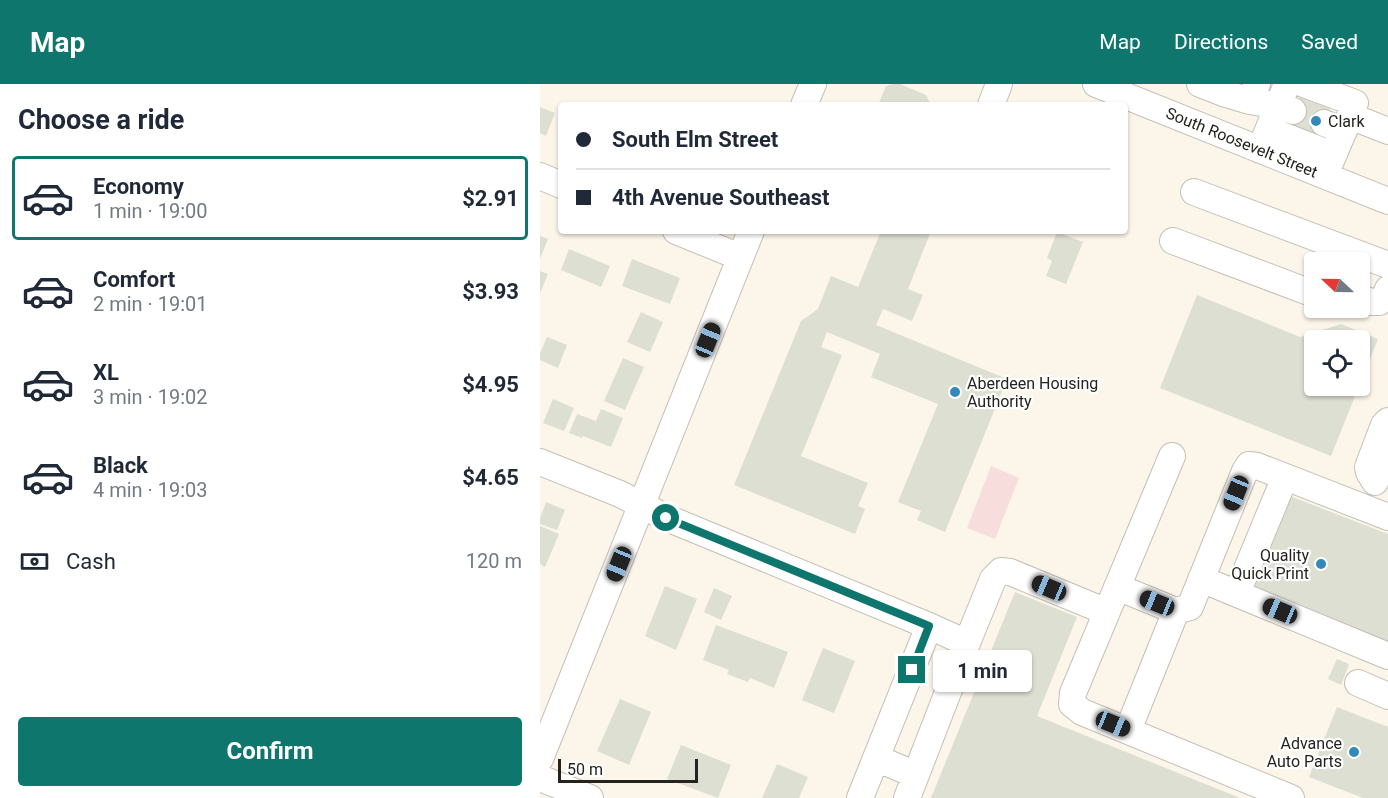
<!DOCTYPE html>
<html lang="en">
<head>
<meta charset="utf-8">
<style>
	body { margin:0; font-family:Roboto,sans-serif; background:#f6f6f7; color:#1f2937; height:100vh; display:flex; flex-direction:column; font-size:22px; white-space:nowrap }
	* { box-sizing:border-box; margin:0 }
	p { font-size:20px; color:#747a83 }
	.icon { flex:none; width:33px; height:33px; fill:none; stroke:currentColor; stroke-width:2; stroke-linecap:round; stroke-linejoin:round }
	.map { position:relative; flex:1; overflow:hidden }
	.side { display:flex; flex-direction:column; background:#fff; width:540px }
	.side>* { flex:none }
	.banner { position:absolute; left:18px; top:18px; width:570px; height:132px; border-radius:6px; box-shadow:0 2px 4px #0004; display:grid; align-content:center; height:132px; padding:0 18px; background:#fff }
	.needle { width:39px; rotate:292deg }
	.fabs { position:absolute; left:764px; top:168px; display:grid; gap:12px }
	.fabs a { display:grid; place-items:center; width:66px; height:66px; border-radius:6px; background:#fff; box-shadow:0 2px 4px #0004; font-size:30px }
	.scale { position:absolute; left:18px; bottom:15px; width:140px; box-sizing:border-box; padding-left:6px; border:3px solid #25231e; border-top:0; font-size:16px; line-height:21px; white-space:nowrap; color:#25231e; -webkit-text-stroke:4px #fff; paint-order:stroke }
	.end { position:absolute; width:27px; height:27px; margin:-14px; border:8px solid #0f766e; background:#fff; box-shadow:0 0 0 3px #fff }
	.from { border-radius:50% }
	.bubble { position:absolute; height:42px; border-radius:6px; background:#fff; box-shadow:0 2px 4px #0004; font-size:20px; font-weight:700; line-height:42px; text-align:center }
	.car { position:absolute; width:18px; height:36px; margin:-18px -9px; border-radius:8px; box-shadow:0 0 4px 2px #0007; background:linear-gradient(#222 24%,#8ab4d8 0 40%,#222 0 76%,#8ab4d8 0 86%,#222 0) }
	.banner b { display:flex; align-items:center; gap:21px; height:57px; font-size:22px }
	.banner b+b { border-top:2px solid #e0e1e3 }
	.banner i { width:15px; height:15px; background:#1f2937 }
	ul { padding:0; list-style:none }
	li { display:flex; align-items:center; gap:18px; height:84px; margin:0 12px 9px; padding:0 6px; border:3px solid transparent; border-radius:6px }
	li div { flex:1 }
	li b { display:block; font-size:22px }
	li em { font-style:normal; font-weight:700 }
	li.selected { border-color:#0f766e }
	li>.icon { width:54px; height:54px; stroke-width:1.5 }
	h2 { padding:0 18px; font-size:27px; line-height:72px }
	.pay { display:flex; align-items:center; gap:15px; height:66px; padding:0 18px; font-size:22px }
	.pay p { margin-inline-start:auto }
	.cta { display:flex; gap:12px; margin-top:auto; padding:12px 18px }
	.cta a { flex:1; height:69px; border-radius:6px; background:#0f766e; color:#fff; font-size:24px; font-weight:700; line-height:69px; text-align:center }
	header { display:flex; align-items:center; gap:36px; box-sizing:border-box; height:84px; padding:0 30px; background:#0f766e; color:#fff }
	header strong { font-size:28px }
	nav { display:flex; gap:33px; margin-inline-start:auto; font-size:21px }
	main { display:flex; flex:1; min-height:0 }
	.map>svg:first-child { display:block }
	.green { fill:#f7dddc }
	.building { fill:#dddfd3; fill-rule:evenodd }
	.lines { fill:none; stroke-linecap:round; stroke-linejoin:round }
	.minor-casing { stroke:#c5bfb4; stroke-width:28 }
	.minor { stroke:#fff; stroke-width:26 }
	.route { stroke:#0f766e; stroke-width:8 }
	.poi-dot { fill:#3389b8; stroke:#fff; stroke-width:2 }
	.labels { text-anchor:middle; stroke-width:4.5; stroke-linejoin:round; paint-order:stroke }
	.poi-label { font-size:16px; fill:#25231e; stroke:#fff; text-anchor:start }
	.street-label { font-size:16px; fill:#25231e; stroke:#fff }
</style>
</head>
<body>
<header>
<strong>Map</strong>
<nav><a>Map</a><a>Directions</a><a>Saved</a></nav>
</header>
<main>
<section class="side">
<h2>Choose a ride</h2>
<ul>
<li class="selected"><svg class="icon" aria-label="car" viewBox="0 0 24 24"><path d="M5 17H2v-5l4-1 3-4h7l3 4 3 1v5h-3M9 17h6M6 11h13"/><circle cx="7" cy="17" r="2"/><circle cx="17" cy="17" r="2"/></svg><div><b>Economy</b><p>1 min · 19:00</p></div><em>$2.91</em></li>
<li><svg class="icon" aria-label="car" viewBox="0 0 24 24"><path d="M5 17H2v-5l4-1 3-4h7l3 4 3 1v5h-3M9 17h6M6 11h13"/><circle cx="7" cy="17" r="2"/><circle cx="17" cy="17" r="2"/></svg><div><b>Comfort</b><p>2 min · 19:01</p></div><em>$3.93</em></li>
<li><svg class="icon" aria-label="car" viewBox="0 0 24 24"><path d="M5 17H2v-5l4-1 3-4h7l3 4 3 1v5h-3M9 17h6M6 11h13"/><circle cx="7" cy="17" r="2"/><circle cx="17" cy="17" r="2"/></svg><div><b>XL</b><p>3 min · 19:02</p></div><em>$4.95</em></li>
<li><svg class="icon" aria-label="car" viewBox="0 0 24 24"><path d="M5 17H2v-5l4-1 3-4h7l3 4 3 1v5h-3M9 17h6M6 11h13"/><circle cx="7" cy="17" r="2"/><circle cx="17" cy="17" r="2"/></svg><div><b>Black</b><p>4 min · 19:03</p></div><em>$4.65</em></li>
</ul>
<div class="pay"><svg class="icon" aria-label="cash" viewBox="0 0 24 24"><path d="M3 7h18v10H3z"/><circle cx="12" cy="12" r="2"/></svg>Cash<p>120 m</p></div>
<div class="cta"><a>Confirm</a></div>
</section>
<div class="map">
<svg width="848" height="714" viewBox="0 0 848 714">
	<rect width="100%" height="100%" fill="#fcf5ea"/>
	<path class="green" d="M 451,382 L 479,394 L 455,455 L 427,444 Z"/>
	<path class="building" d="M 353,0 L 360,0 L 386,11 L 391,21 L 338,21 L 346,2 Z
		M 763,5 L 793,18 L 776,57 L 747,44 Z
		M 0,23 L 15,29 L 6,52 L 0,49 Z
		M 341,147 L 391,147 L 368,205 L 383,211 L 372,237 L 343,225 L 336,241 L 467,295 L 405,448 L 377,436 L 381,427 L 358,418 L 398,320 L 331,293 L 340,270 L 287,248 L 281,263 L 302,271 L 261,372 L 328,399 L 318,422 L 325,425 L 315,450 L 194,401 L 261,237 L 278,225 L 291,192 L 318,203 Z
		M 517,148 L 543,158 L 526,200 L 506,192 L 512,177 L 507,174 Z
		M 0,152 L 8,155 L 0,175 Z
		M 29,165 L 70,182 L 61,203 L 21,186 Z
		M 92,175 L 140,194 L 130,220 L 82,202 Z
		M 0,187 L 8,190 L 0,209 Z
		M 657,211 L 760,253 L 801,240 L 838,255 L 791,372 L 620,304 ZM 774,256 L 819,256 L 819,302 L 774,302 Z
		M 101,228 L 123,238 L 110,268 L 87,258 Z
		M 7,253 L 27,261 L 18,284 L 0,276 L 0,269 Z
		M 83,274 L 104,283 L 85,326 L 64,317 Z
		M 13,315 L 34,324 L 24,347 L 3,339 Z
		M 61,325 L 83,334 L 71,363 L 43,352 L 42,354 L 29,349 L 37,330 L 56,337 Z
		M 742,409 L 848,450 L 848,565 L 703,510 Z
		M 6,418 L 25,426 L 17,446 L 0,440 L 0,434 Z
		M 0,442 L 19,450 L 5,483 L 0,480 Z
		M 125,502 L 157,515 L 136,566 L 105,552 Z
		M 174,504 L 192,512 L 181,536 L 164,528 Z
		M 475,508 L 537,533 L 497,632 L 700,714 L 391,714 Z
		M 176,541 L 248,568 L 234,604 L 210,594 L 208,598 L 187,590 L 189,586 L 163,576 Z
		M 283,564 L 315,577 L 294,629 L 262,616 Z
		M 797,575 L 809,580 L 801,601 L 788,595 Z
		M 80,615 L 111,628 L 89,681 L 57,667 Z
		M 797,623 L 848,643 L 848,714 L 823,714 L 769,693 Z
		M 141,661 L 191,681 L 178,714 L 127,695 Z
		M 237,680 L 268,693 L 259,714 L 222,714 Z"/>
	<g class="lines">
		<defs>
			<path id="minor" d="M 556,0 L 848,117
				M 660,0 L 683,9 L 710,17
				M 717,0 L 710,17 L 739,22 L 753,27
				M 764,0 L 815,19
				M 264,21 L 273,0
				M 451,21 L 459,0
				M 784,39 L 804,47
				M 729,46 L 793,71
				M 720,66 L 747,0
				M 785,91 L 810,32 L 848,47
				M 0,92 L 21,101
				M 654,108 L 848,181
				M 136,147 L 200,173
				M 633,157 L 774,210
				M 819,213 L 831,218 L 839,218 L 845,212 L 848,205
				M 848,337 L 844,341 L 828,383 L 829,388 L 835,398 L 848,365
				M 632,372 L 533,609 L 532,620 L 542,628 L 751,714
				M 0,378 L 80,410 L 127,434 L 389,542 L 427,559 L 367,714
				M 661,495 L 848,572
				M 577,503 L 636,527 L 588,646
				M 697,509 L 745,393
				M 636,527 L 650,523 L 705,387 L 709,381 L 717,382 L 848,433
				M 427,559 L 453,495 L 461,487 L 470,488 L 567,528
				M 818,599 L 848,612
				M 336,674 L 376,691
				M 0,675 L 211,147
				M 0,694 L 50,714
				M 320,714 L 389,542"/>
		</defs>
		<use href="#minor" class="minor-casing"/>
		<use href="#minor" class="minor"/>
	</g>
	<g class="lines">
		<path class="route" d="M 126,434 L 389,542 L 372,586"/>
	</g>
	<g class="poi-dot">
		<circle cx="776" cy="37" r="6"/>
		<circle cx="415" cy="308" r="6"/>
		<circle cx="781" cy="480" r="6"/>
		<circle cx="814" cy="668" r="6"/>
	</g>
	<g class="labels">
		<g class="poi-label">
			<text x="788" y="43">Clark</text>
			<text x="427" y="305">Aberdeen Housing<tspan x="427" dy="18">Authority</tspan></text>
			<text x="769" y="477" text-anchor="end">Quality<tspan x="769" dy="18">Quick Print</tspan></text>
			<text x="802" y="665" text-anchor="end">Advance<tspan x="802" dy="18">Auto Parts</tspan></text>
		</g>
		<g class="street-label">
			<text transform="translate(702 58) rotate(22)" y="6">South Roosevelt Street</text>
		</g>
	</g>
</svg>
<div class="fabs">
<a><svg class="needle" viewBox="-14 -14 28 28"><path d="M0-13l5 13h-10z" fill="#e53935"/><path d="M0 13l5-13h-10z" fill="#747a83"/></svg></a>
<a><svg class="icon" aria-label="locate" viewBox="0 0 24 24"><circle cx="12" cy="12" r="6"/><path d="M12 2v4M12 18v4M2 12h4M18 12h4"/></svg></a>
</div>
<div class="scale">50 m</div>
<i class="end from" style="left:126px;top:434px"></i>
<i class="end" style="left:372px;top:586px"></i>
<div class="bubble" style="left:393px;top:566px;width:99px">1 min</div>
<i class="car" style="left:168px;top:256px;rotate:22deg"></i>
<i class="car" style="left:696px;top:409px;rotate:202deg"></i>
<i class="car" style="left:79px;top:480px;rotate:202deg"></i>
<i class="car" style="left:509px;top:504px;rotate:293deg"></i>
<i class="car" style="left:617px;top:519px;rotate:292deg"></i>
<i class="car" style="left:740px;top:527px;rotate:293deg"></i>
<i class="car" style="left:573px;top:640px;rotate:112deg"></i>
<div class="banner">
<b><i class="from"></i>South Elm Street</b>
<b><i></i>4th Avenue Southeast</b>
</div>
</div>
</main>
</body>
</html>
